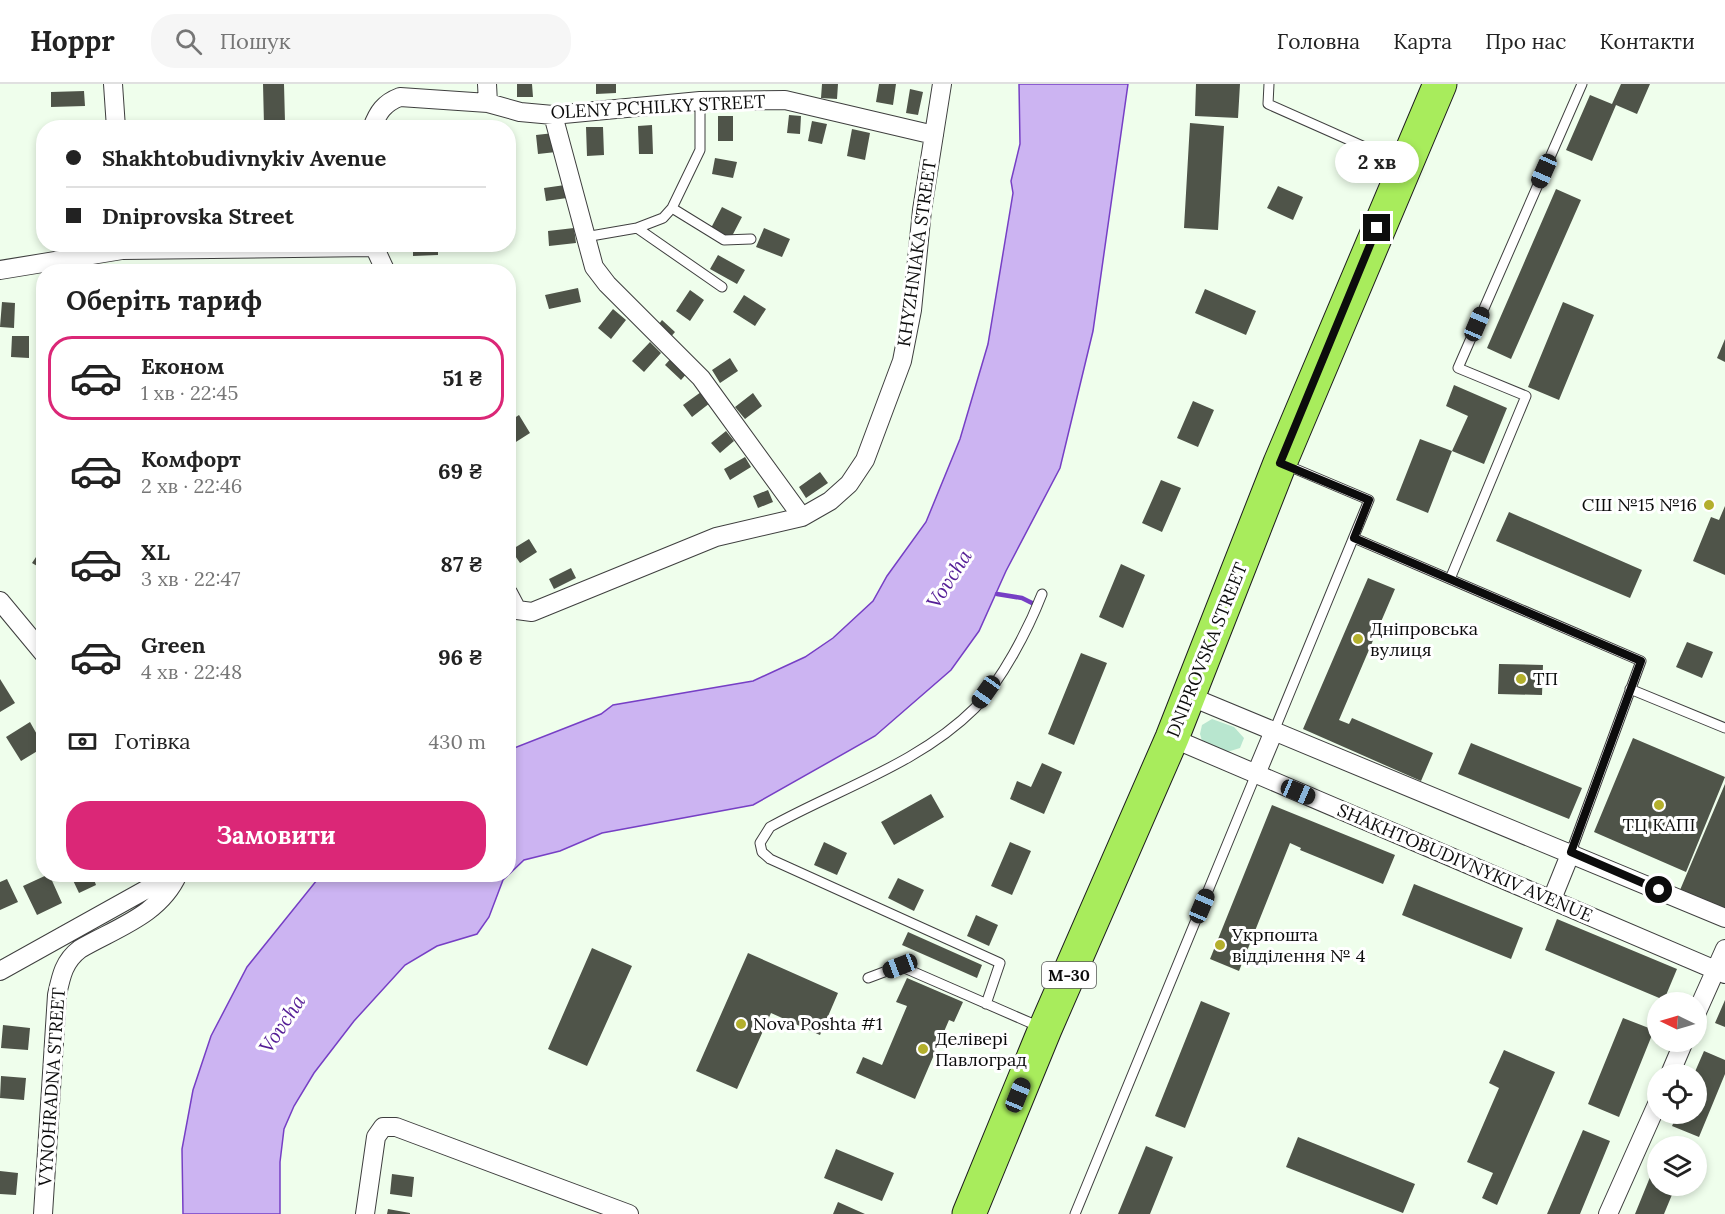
<!DOCTYPE html>
<html lang="uk">
<head>
<meta charset="utf-8">
<style>
	body { margin:0; font-family:Lora,serif; background:#f6f6f6; color:#222; height:100vh; display:flex; flex-direction:column; font-size:22px; white-space:nowrap }
	* { box-sizing:border-box; margin:0 }
	p { font-size:20px; color:#767676 }
	.icon { flex:none; width:33px; height:33px; fill:none; stroke:currentColor; stroke-width:2; stroke-linecap:round; stroke-linejoin:round }
	.map { position:relative; flex:1; overflow:hidden }
	.side { position:absolute; left:36px; top:180px; width:480px; height:618px; display:flex; flex-direction:column; background:#fff; border-radius:24px; box-shadow:0 3px 9px #0003 }
	.side>* { flex:none }
	.banner { position:absolute; left:36px; top:36px; width:480px; height:132px; border-radius:24px; box-shadow:0 3px 9px #0003; display:grid; align-content:center; height:132px; padding:0 30px; background:#fff }
	.needle { width:39px; rotate:275deg }
	.buttons { position:absolute; left:1647px; top:908px; display:grid; gap:12px }
	.buttons a { display:grid; place-items:center; width:60px; height:60px; border-radius:50%; background:#fff; box-shadow:0 3px 9px #0003; font-size:30px }
	.end { position:absolute; width:27px; height:27px; margin:-14px; border:8px solid #0c0c0c; background:#fff; box-shadow:0 0 0 3px #fff }
	.from { border-radius:50% }
	.bubble { position:absolute; height:42px; border-radius:21px; background:#fff; box-shadow:0 3px 9px #0003; font-size:20px; font-weight:700; line-height:42px; text-align:center }
	.car { position:absolute; width:18px; height:36px; margin:-18px -9px; border-radius:8px; box-shadow:0 0 4px 2px #0007; background:linear-gradient(#222 24%,#8ab4d8 0 40%,#222 0 76%,#8ab4d8 0 86%,#222 0) }
	.banner b { display:flex; align-items:center; gap:21px; height:57px; font-size:22px }
	.banner b+b { border-top:2px solid #e0e0e0 }
	.banner i { width:15px; height:15px; background:#222 }
	ul { padding:0; list-style:none }
	li { display:flex; align-items:center; gap:18px; height:84px; margin:0 12px 9px; padding:0 18px; border:3px solid transparent; border-radius:24px }
	li div { flex:1 }
	li b { display:block; font-size:22px }
	li em { font-style:normal; font-weight:700 }
	li.on { border-color:#db2777 }
	li>.icon { width:54px; height:54px; stroke-width:1.5 }
	h2 { padding:0 30px; font-size:27px; line-height:72px }
	.pay { display:flex; align-items:center; gap:15px; height:66px; padding:0 30px; font-size:22px }
	.pay p { margin-inline-start:auto }
	.action { display:flex; gap:12px; margin-top:auto; padding:12px 30px }
	.action a { flex:1; height:69px; border-radius:24px; background:#db2777; color:#fff; font-size:24px; font-weight:700; line-height:69px; text-align:center }
	header { display:flex; align-items:center; gap:36px; box-sizing:border-box; height:84px; padding:0 30px; background:#fff; border-bottom:2px solid #e0e0e0 }
	header strong { font-size:28px }
	nav { display:flex; gap:33px; margin-inline-start:auto; font-size:21px }
	.search { width:420px; height:54px; background:#f6f6f6; display:flex; align-items:center; gap:15px; box-sizing:border-box; padding:0 21px; border-radius:24px; color:#767676; font-size:22px }
	.map>svg:first-child { display:block }
	.green { fill:#b8e6cf }
	.water { fill:#ccb4f2; stroke:#763fc5; stroke-width:1.5 }
	.lines { fill:none; stroke-linecap:round; stroke-linejoin:round }
	.stream { stroke:#763fc5; stroke-width:4.5 }
	.building { fill:#4f5449 }
	.lane-casing { stroke:#3f3f3f; stroke-width:11 }
	.street-casing { stroke:#3f3f3f; stroke-width:20 }
	.highway-casing { stroke:#1d1d1d; stroke-width:35 }
	.lane { stroke:#fff; stroke-width:9 }
	.street { stroke:#fff; stroke-width:18 }
	.highway { stroke:#a8ec5c; stroke-width:33 }
	.route { stroke:#0c0c0c; stroke-width:8 }
	.poi-dot { fill:#b3af2c; stroke:#fff; stroke-width:2 }
	.labels { text-anchor:middle; stroke-width:6; stroke-linejoin:round; paint-order:stroke }
	.shield { fill:#fff; stroke:#555; stroke-width:1.5 }
	.shield-label { font-size:16px; font-weight:bold; fill:#0c0c0c }
	.street-label { font-size:18px; fill:#0c0c0c; stroke:#fff }
	.poi-label { font-size:18px; fill:#0c0c0c; stroke:#fff; text-anchor:start }
	.water-label { font-size:20px; font-style:italic; fill:#541d96; stroke:#fff }
</style>
</head>
<body>
<header>
<strong>Hoppr</strong>
<div class="search"><svg class="icon" aria-label="search" viewBox="0 0 24 24"><circle cx="10" cy="10" r="6"/><path d="M15 15l6 6"/></svg>Пошук</div>
<nav><a>Головна</a><a>Карта</a><a>Про нас</a><a>Контакти</a></nav>
</header>
<div class="map">
<svg width="1725" height="1130" viewBox="0 0 1725 1130">
	<rect width="100%" height="100%" fill="#effeec"/>
	<path class="green" d="M 1212,635 L 1234,643 L 1244,654 L 1240,664 L 1227,668 L 1203,660 L 1200,650 L 1202,641 Z"/>
	<path class="water" d="M 1019,0 L 1128,0 L 1093,247 L 1060,384 L 1006,487 L 979,547 L 951,586 L 875,652 L 753,721 L 602,749 L 560,767 L 524,776 L 503,796 L 489,833 L 477,850 L 437,862 L 405,881 L 354,937 L 314,989 L 294,1022 L 284,1045 L 280,1078 L 280,1130 L 183,1130 L 182,1065 L 193,1006 L 211,952 L 247,883 L 321,791 L 508,790 L 509,666 L 601,630 L 613,621 L 753,597 L 805,573 L 833,554 L 873,517 L 887,492 L 926,438 L 960,355 L 988,260 L 1013,109 L 1011,97 L 1020,60 Z"/>
	<g class="lines">
		<path class="stream" d="M 997,510 L 1022,514 L 1032,519"/>
	</g>
	<path class="building" d="M 263,0 L 284,0 L 285,38 L 325,37 L 325,44 L 238,44 L 238,41 L 264,41 Z
		M 517,0 L 532,0 L 533,13 L 517,13 Z
		M 596,0 L 616,0 L 616,9 L 596,10 Z
		M 822,0 L 838,0 L 837,15 L 821,14 Z
		M 879,0 L 896,0 L 893,21 L 876,18 Z
		M 1196,0 L 1240,0 L 1238,34 L 1195,32 Z
		M 1621,0 L 1650,0 L 1637,30 L 1616,21 L 1592,77 L 1566,66 L 1590,11 L 1612,20 Z
		M 910,5 L 923,8 L 918,31 L 906,29 Z
		M 84,7 L 85,22 L 51,23 L 51,8 Z
		M 789,31 L 801,32 L 800,50 L 787,49 Z
		M 718,32 L 733,32 L 733,57 L 718,57 Z
		M 812,37 L 827,40 L 822,60 L 808,57 Z
		M 1190,39 L 1224,42 L 1218,146 L 1184,144 Z
		M 652,41 L 653,70 L 639,70 L 638,42 Z
		M 586,43 L 603,43 L 604,71 L 587,72 Z
		M 852,45 L 870,49 L 865,76 L 847,72 Z
		M 554,49 L 556,68 L 538,70 L 536,51 Z
		M 715,74 L 737,78 L 733,94 L 712,90 Z
		M 565,101 L 567,114 L 546,117 L 544,104 Z
		M 1278,102 L 1303,113 L 1293,136 L 1267,124 Z
		M 1556,105 L 1581,116 L 1511,275 L 1487,264 Z
		M 722,123 L 742,133 L 731,154 L 711,144 Z
		M 574,144 L 576,159 L 549,162 L 548,147 Z
		M 764,144 L 790,155 L 782,173 L 756,163 Z
		M 413,160 L 438,160 L 438,171 L 413,172 Z
		M 718,171 L 745,186 L 737,200 L 710,185 Z
		M 578,204 L 581,218 L 549,225 L 545,211 Z
		M 1205,205 L 1256,227 L 1246,251 L 1195,229 Z
		M 690,206 L 704,216 L 690,237 L 676,227 Z
		M 744,211 L 766,225 L 755,242 L 733,228 Z
		M 2,218 L 15,219 L 14,244 L 0,243 Z
		M 1563,218 L 1594,231 L 1559,316 L 1528,303 Z
		M 613,225 L 626,236 L 611,255 L 598,244 Z
		M 662,236 L 675,248 L 668,256 L 656,244 Z
		M 12,252 L 29,252 L 29,274 L 11,273 Z
		M 1725,255 L 1725,278 L 1717,274 Z
		M 650,258 L 661,269 L 644,288 L 632,277 Z
		M 673,272 L 689,287 L 681,296 L 665,281 Z
		M 730,274 L 738,287 L 720,299 L 712,286 Z
		M 1454,301 L 1507,324 L 1484,380 L 1452,367 L 1468,332 L 1446,322 Z
		M 701,308 L 710,319 L 692,333 L 683,321 Z
		M 753,309 L 762,322 L 745,335 L 735,323 Z
		M 1193,317 L 1214,326 L 1198,363 L 1177,354 Z
		M 519,331 L 530,349 L 508,363 L 508,338 Z
		M 726,347 L 734,357 L 720,369 L 711,359 Z
		M 1420,355 L 1452,367 L 1428,429 L 1396,416 Z
		M 745,373 L 751,383 L 730,396 L 724,385 Z
		M 820,388 L 828,399 L 806,414 L 799,403 Z
		M 1161,396 L 1181,404 L 1162,448 L 1142,439 Z
		M 768,406 L 773,418 L 758,424 L 753,412 Z
		M 1725,422 L 1725,491 L 1693,477 L 1711,433 L 1719,436 Z
		M 1509,428 L 1642,486 L 1630,514 L 1496,457 Z
		M 529,455 L 537,468 L 520,479 L 511,466 Z
		M 44,461 L 44,486 L 32,479 Z
		M 1121,480 L 1145,491 L 1123,544 L 1099,533 Z
		M 571,484 L 576,494 L 554,505 L 549,495 Z
		M 1368,494 L 1395,505 L 1339,636 L 1349,640 L 1352,634 L 1433,669 L 1421,697 L 1303,645 Z
		M 1687,558 L 1713,568 L 1702,594 L 1676,583 Z
		M 1081,569 L 1107,579 L 1074,661 L 1048,650 Z
		M 1499,580 L 1543,581 L 1542,611 L 1498,610 Z
		M 0,595 L 15,619 L 0,628 Z
		M 30,638 L 44,663 L 21,677 L 6,653 Z
		M 1633,654 L 1725,693 L 1686,788 L 1594,748 Z
		M 1471,659 L 1582,704 L 1569,735 L 1458,690 Z
		M 1042,679 L 1062,688 L 1044,730 L 1010,715 L 1017,697 L 1031,703 Z
		M 44,688 L 44,708 L 36,691 Z
		M 1725,700 L 1725,825 L 1680,806 Z
		M 931,710 L 944,733 L 894,761 L 881,738 Z
		M 1272,721 L 1395,771 L 1383,800 L 1300,766 L 1301,764 L 1290,759 L 1239,887 L 1210,875 Z
		M 824,758 L 847,769 L 837,791 L 814,781 Z
		M 1010,758 L 1031,767 L 1012,811 L 991,802 Z
		M 49,790 L 62,819 L 37,831 L 23,802 Z
		M 70,790 L 92,790 L 96,801 L 79,809 Z
		M 898,794 L 924,806 L 914,827 L 888,814 Z
		M 7,795 L 18,818 L 0,826 L 0,798 Z
		M 1414,800 L 1523,844 L 1511,875 L 1402,831 Z
		M 976,831 L 998,841 L 989,862 L 967,852 Z
		M 1557,835 L 1677,885 L 1664,916 L 1545,866 Z
		M 908,848 L 982,881 L 977,894 L 902,861 Z
		M 592,864 L 632,882 L 587,982 L 548,965 Z
		M 748,869 L 838,909 L 820,951 L 771,929 L 737,1005 L 696,987 Z
		M 907,894 L 963,918 L 954,938 L 949,936 L 915,1015 L 856,989 L 863,973 L 882,981 L 907,922 L 896,918 Z
		M 1725,916 L 1725,943 L 1715,939 Z
		M 1201,917 L 1230,929 L 1185,1044 L 1155,1032 Z
		M 1623,934 L 1654,946 L 1619,1033 L 1588,1020 Z
		M 3,941 L 30,944 L 28,966 L 1,964 Z
		M 1504,966 L 1555,988 L 1497,1121 L 1482,1114 L 1493,1089 L 1467,1078 L 1499,1004 L 1489,999 Z
		M 1704,967 L 1725,976 L 1725,990 L 1699,1053 L 1672,1042 L 1678,1029 L 1696,1029 L 1696,990 L 1694,990 Z
		M 1,992 L 26,994 L 24,1016 L 0,1014 Z
		M 1583,1046 L 1610,1057 L 1580,1130 L 1547,1130 Z
		M 1298,1053 L 1415,1100 L 1403,1129 L 1286,1083 Z
		M 1146,1062 L 1173,1073 L 1150,1130 L 1118,1130 Z
		M 836,1065 L 894,1089 L 882,1117 L 824,1094 Z
		M 1657,1076 L 1658,1101 L 1676,1101 L 1664,1130 L 1635,1130 Z
		M 0,1087 L 18,1089 L 16,1111 L 0,1110 Z
		M 392,1090 L 414,1093 L 412,1113 L 390,1110 Z
		M 838,1118 L 865,1130 L 833,1130 Z
		M 388,1125 L 410,1129 L 410,1130 L 387,1130 Z"/>
	<g class="lines">
		<defs>
			<path id="lane" d="M 1269,0 L 1268,20 L 1401,79
				M 672,124 L 724,156 L 751,155
				M 637,144 L 722,203
				M 585,153 L 637,144 L 663,134 L 672,124 L 700,66 L 700,17
				M 1354,454 L 1641,577 L 1571,768
				M 1450,495 L 1526,312 L 1458,284 L 1582,0
				M 1630,605 L 1725,644
				M 1274,647 L 1369,416 L 1286,381
				M 868,894 L 900,882 L 1040,943
				M 986,920 L 1000,879 L 770,775 L 762,768 L 760,759 L 770,743 C 838,705 919,680 975,624 C 1002,596 1028,546 1042,510
				M 1075,1130 L 1256,690"/>
			<path id="street" d="M 113,0 L 116,44
				M 488,19 L 520,28 L 553,31 L 700,17 L 785,16 L 934,51
				M 553,31 L 594,183 L 607,200 L 701,294 L 802,433
				M 372,44 C 378,28 384,19 400,13 L 488,19 L 487,0
				M 373,160 L 386,188
				M 0,186 L 122,166 L 373,163
				M 508,509 L 517,526
				M 0,517 L 44,570
				M 517,526 L 532,528 L 716,453 L 802,433 L 830,417 L 849,400 L 865,376 L 902,277 L 912,226 L 922,126 L 942,0
				M 1189,612 L 1725,834
				M 1172,654 L 1725,890
				M 1256,690 L 1274,647
				M 1552,815 L 1571,768
				M 0,887 L 174,790
				M 1696,930 L 1725,865
				M 1670,990 L 1684,957
				M 43,1130 L 57,911 C 61,892 64,877 80,865 C 116,844 160,831 178,790
				M 365,1130 L 376,1053 L 383,1043 L 396,1043 L 629,1130
				M 1608,1130 L 1658,1018"/>
			<path id="highway" d="M 969,1130 L 1045,945 L 1172,654 L 1280,379 L 1440,0"/>
		</defs>
		<use href="#lane" class="lane-casing"/>
		<use href="#street" class="street-casing"/>
		<use href="#highway" class="highway-casing"/>
		<use href="#lane" class="lane"/>
		<use href="#street" class="street"/>
		<use href="#highway" class="highway"/>
	</g>
	<g class="lines">
		<path class="route" d="M 1377,144 L 1280,379 L 1369,416 L 1354,454 L 1641,577 L 1571,768 L 1659,806"/>
	</g>
	<g class="poi-dot">
		<circle cx="1709" cy="421" r="6"/>
		<circle cx="1358" cy="555" r="6"/>
		<circle cx="1521" cy="595" r="6"/>
		<circle cx="1659" cy="721" r="6"/>
		<circle cx="1220" cy="861" r="6"/>
		<circle cx="741" cy="940" r="6"/>
		<circle cx="923" cy="965" r="6"/>
	</g>
	<g class="labels">
		<rect class="shield" x="1042" y="878" width="54" height="26" rx="4.5"/>
		<g class="shield-label">
			<text x="1069" y="897">М-30</text>
		</g>
		<g class="street-label">
			<text transform="translate(658 23) rotate(-3)" y="6">OLENY PCHILKY STREET</text>
			<text transform="translate(917 169) rotate(-82)" y="6">KHYZHNIAKA STREET</text>
			<text transform="translate(1207 566) rotate(-68)" y="6">DNIPROVSKA STREET</text>
			<text transform="translate(1465 779) rotate(23)" y="6">SHAKHTOBUDIVNYKIV AVENUE</text>
			<text transform="translate(52 1003) rotate(-86)" y="6">VYNOHRADNA STREET</text>
		</g>
		<g class="poi-label">
			<text x="1697" y="427" text-anchor="end">СШ №15 №16</text>
			<text x="1370" y="551">Дніпровська<tspan x="1370" dy="21">вулиця</tspan></text>
			<text x="1533" y="601">ТП</text>
			<text x="1659" y="747" text-anchor="middle">ТЦ КАПІ</text>
			<text x="1232" y="857">Укрпошта<tspan x="1232" dy="21">відділення № 4</tspan></text>
			<text x="753" y="946">Nova Poshta #1</text>
			<text x="935" y="961">Делівері<tspan x="935" dy="21">Павлоград</tspan></text>
		</g>
		<g class="water-label">
			<text transform="translate(949 495) rotate(-57)" y="7">Vovcha</text>
			<text transform="translate(282 940) rotate(-56)" y="7">Vovcha</text>
		</g>
	</g>
</svg>
<div class="buttons">
<a><svg class="needle" viewBox="-14 -14 28 28"><path d="M0-13l5 13h-10z" fill="#e53935"/><path d="M0 13l5-13h-10z" fill="#767676"/></svg></a>
<a><svg class="icon" aria-label="locate" viewBox="0 0 24 24"><circle cx="12" cy="12" r="6"/><path d="M12 2v4M12 18v4M2 12h4M18 12h4"/></svg></a>
<a><svg class="icon" aria-label="layers" viewBox="0 0 24 24"><path d="M12 4l9 5-9 5-9-5zM3 14l9 5 9-5"/></svg></a>
</div>
<i class="end from" style="left:1659px;top:806px"></i>
<i class="end" style="left:1377px;top:144px"></i>
<div class="bubble" style="left:1335px;top:57px;width:84px">2 хв</div>
<i class="car" style="left:1544px;top:87px;rotate:204deg"></i>
<i class="car" style="left:1477px;top:240px;rotate:23deg"></i>
<i class="car" style="left:986px;top:608px;rotate:215deg"></i>
<i class="car" style="left:1298px;top:708px;rotate:113deg"></i>
<i class="car" style="left:1202px;top:822px;rotate:23deg"></i>
<i class="car" style="left:900px;top:882px;rotate:249deg"></i>
<i class="car" style="left:1018px;top:1011px;rotate:22deg"></i>
<div class="banner">
<b><i class="from"></i>Shakhtobudivnykiv Avenue</b>
<b><i></i>Dniprovska Street</b>
</div>
<section class="side">
<h2>Оберіть тариф</h2>
<ul>
<li class="on"><svg class="icon" aria-label="car" viewBox="0 0 24 24"><path d="M5 17H2v-5l4-1 3-4h7l3 4 3 1v5h-3M9 17h6M6 11h13"/><circle cx="7" cy="17" r="2"/><circle cx="17" cy="17" r="2"/></svg><div><b>Економ</b><p>1 хв · 22:45</p></div><em>51 ₴</em></li>
<li><svg class="icon" aria-label="car" viewBox="0 0 24 24"><path d="M5 17H2v-5l4-1 3-4h7l3 4 3 1v5h-3M9 17h6M6 11h13"/><circle cx="7" cy="17" r="2"/><circle cx="17" cy="17" r="2"/></svg><div><b>Комфорт</b><p>2 хв · 22:46</p></div><em>69 ₴</em></li>
<li><svg class="icon" aria-label="car" viewBox="0 0 24 24"><path d="M5 17H2v-5l4-1 3-4h7l3 4 3 1v5h-3M9 17h6M6 11h13"/><circle cx="7" cy="17" r="2"/><circle cx="17" cy="17" r="2"/></svg><div><b>XL</b><p>3 хв · 22:47</p></div><em>87 ₴</em></li>
<li><svg class="icon" aria-label="car" viewBox="0 0 24 24"><path d="M5 17H2v-5l4-1 3-4h7l3 4 3 1v5h-3M9 17h6M6 11h13"/><circle cx="7" cy="17" r="2"/><circle cx="17" cy="17" r="2"/></svg><div><b>Green</b><p>4 хв · 22:48</p></div><em>96 ₴</em></li>
</ul>
<div class="pay"><svg class="icon" aria-label="cash" viewBox="0 0 24 24"><path d="M3 7h18v10H3z"/><circle cx="12" cy="12" r="2"/></svg>Готівка<p>430 m</p></div>
<div class="action"><a>Замовити</a></div>
</section>
</div>
</body>
</html>
